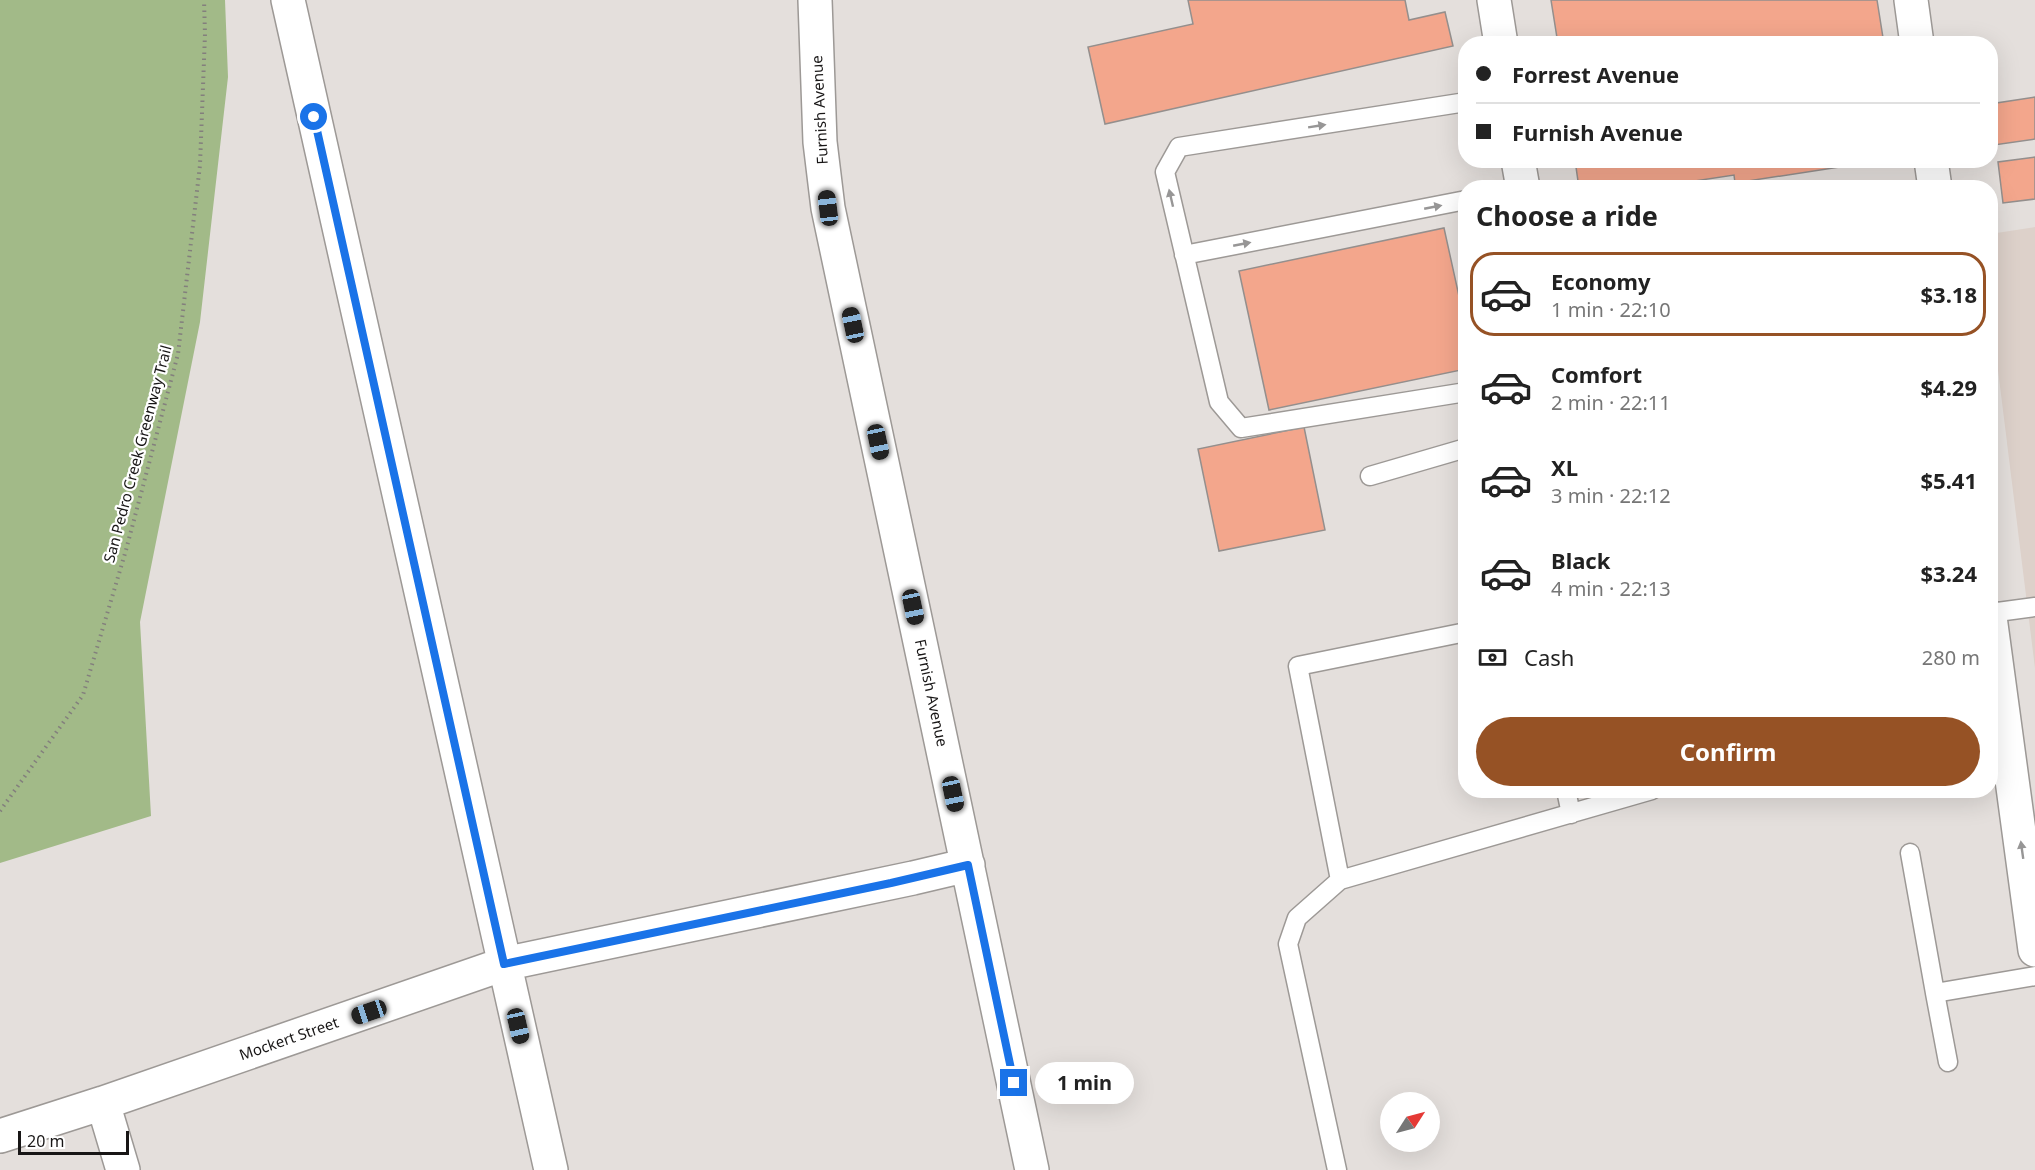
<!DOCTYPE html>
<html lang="en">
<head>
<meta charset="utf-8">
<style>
	body { margin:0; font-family:"Noto Sans",sans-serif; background:#f6f6f6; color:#222; height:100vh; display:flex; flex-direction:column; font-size:22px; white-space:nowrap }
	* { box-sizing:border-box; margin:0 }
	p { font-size:20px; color:#767676 }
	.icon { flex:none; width:33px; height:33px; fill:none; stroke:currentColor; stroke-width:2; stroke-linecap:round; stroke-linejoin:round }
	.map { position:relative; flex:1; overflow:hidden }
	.drawer { position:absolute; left:1458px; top:180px; width:540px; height:618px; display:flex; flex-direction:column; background:#fff; border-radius:24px; box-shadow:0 6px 24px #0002 }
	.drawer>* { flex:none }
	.hud { position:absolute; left:1458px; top:36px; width:540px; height:132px; border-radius:24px; box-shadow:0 6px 24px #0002; display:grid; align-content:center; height:132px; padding:0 18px; background:#fff }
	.needle { width:39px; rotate:54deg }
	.fabs { position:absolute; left:1380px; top:1092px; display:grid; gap:12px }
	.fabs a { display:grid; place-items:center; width:60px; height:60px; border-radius:50%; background:#fff; box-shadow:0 6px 24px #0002; font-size:30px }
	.scale { position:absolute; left:18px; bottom:15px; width:111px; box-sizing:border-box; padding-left:6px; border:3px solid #181616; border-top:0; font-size:16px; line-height:21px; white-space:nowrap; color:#181616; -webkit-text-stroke:4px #fff; paint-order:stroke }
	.end { position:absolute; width:27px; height:27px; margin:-14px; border:8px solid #1a73e8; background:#fff; box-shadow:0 0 0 3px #fff }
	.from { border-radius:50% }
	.bubble { position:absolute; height:42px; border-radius:21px; background:#fff; box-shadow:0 6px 24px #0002; font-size:20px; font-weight:700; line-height:42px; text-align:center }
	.car { position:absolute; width:18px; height:36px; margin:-18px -9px; border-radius:8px; box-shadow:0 0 4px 2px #0007; background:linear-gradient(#222 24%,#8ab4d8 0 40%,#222 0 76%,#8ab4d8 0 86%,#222 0) }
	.hud b { display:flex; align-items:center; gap:21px; height:57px; font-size:22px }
	.hud b+b { border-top:2px solid #e0e0e0 }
	.hud i { width:15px; height:15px; background:#222 }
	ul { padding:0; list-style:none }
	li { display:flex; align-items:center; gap:18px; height:84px; margin:0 12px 9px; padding:0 6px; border:3px solid transparent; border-radius:24px }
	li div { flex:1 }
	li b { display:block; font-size:22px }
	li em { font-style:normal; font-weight:700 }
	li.current { border-color:#965225 }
	li>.icon { width:54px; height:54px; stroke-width:1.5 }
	h2 { padding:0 18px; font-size:27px; line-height:72px }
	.pay { display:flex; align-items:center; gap:15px; height:66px; padding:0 18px; font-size:22px }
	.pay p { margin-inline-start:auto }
	.button { display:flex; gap:12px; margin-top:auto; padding:12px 18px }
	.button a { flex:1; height:69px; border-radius:36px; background:#965225; color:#fff; font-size:24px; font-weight:700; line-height:69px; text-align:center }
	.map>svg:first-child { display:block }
	.built { fill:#ddd1ca }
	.green { fill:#a2ba88 }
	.building { fill:#f3a68c; stroke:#948f8d; stroke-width:1.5 }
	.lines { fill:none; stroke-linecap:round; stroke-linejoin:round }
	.lane-casing { stroke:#9d9996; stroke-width:21 }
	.street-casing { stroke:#9d9996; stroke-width:36 }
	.path { stroke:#837f7d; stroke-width:4; stroke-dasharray:1.5 4.5; stroke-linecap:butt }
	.lane { stroke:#fff; stroke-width:18 }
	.street { stroke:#fff; stroke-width:33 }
	.oneway { fill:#979696 }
	.route { stroke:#1a73e8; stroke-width:8 }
	.labels { text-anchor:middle; stroke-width:4.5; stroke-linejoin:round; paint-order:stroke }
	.street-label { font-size:15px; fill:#181616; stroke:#fff }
</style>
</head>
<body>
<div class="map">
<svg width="2035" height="1170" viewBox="0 0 2035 1170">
	<rect width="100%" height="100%" fill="#e4dfdc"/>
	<path class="built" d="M 2035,227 L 2035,668 L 1991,314 L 1990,234 Z"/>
	<path class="green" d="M 0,0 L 225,0 L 228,77 L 200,322 L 140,622 L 151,816 L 0,863 Z"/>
	<path class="building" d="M 1188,0 L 1405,0 L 1409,20 L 1445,12 L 1453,46 L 1105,124 L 1088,47 L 1193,24 Z
		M 1551,0 L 1877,0 L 1884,44 L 1558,44 Z
		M 2035,97 L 2035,139 L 1994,145 L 1990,127 L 1990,104 Z
		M 2035,157 L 2035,199 L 2003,203 L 1998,162 Z
		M 1575,160 L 1885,160 L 1735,183 L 1734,175 L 1648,188 L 1579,188 Z
		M 1444,228 L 1466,328 L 1466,369 L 1269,410 L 1239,271 Z
		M 1304,427 L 1325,530 L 1219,551 L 1198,449 Z"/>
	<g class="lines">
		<defs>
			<path id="lane" d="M 1466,102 L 1179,147 L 1165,172 L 1219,402 L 1241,428 L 1466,392
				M 1184,255 L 1466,200
				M 1370,476 L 1466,448
				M 1990,613 L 2035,607
				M 1466,632 L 1298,666 L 1340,880 L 1652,790
				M 1566,790 L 1571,814
				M 1910,853 L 1935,993 L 2035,976
				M 1935,993 L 1948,1062
				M 1337,1170 L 1288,944 L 1297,918 L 1340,880"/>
			<path id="street" d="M 288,0 L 551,1170
				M 815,0 L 820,142 L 828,208 L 1032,1170
				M 1494,0 L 1501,44
				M 1911,0 L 1917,44
				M 1518,160 L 1523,188
				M 1931,160 L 1935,188
				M 1990,617 L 2035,950
				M 103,1103 L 123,1170
				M 0,1136 L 103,1103 L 504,964 L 913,878 L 968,865"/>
		</defs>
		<use href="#lane" class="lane-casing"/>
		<use href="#street" class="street-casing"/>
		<path class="path" d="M 0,811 L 83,695 L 126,550 L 178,354 L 200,165 L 205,34 L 204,0"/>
		<use href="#lane" class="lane"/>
		<use href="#street" class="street"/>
	</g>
	<defs><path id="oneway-solid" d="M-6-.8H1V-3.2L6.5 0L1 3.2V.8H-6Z" transform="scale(1.5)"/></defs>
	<g class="oneway">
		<use href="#oneway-solid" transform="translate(1317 126) rotate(-9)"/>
		<use href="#oneway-solid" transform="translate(1171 198) rotate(-103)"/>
		<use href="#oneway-solid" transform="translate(1433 207) rotate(-11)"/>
		<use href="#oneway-solid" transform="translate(1242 244) rotate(-11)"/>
		<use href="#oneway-solid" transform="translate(2022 850) rotate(-98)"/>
	</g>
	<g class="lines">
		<path class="route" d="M 314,117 L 504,964 L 891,883 L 968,865 L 1014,1083"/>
	</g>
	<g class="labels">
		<g class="street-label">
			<text transform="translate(820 110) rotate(-93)" y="5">Furnish Avenue</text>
			<text transform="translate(138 454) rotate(-75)" y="5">San Pedro Creek Greenway Trail</text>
			<text transform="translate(931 693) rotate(78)" y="5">Furnish Avenue</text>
			<text transform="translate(289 1039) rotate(-19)" y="5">Mockert Street</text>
		</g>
	</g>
</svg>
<div class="fabs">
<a><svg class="needle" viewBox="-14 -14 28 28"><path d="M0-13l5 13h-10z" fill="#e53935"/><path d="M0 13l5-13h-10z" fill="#767676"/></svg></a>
</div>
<div class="scale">20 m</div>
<i class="end from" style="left:314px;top:117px"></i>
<i class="end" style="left:1014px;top:1083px"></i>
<div class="bubble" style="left:1035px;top:1062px;width:99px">1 min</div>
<i class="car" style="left:828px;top:208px;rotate:353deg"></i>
<i class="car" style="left:853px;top:325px;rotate:348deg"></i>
<i class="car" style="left:878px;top:442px;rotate:168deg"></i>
<i class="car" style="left:913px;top:607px;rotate:168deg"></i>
<i class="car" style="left:953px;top:794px;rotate:168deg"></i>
<i class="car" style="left:369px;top:1012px;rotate:251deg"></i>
<i class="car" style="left:518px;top:1026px;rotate:167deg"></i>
<div class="hud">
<b><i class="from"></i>Forrest Avenue</b>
<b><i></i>Furnish Avenue</b>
</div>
<section class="drawer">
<h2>Choose a ride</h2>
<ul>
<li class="current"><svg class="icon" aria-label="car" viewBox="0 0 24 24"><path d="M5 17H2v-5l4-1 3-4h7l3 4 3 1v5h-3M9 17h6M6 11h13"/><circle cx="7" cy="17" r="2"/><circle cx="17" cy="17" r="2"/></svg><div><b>Economy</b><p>1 min · 22:10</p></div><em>$3.18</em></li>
<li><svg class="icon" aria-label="car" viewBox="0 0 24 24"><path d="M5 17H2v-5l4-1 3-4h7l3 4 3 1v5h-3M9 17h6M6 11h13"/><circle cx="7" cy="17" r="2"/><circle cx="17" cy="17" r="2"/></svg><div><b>Comfort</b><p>2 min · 22:11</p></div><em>$4.29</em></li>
<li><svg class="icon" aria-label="car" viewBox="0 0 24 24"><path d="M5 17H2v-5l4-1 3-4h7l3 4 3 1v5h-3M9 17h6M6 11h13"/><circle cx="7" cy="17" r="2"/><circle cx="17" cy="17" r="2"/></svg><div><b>XL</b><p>3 min · 22:12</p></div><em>$5.41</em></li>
<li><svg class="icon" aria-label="car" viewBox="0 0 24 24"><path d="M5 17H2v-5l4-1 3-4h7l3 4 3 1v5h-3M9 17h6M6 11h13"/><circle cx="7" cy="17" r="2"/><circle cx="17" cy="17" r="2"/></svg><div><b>Black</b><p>4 min · 22:13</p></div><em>$3.24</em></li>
</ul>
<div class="pay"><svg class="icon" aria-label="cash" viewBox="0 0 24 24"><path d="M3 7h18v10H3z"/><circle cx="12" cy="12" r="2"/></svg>Cash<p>280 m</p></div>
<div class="button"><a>Confirm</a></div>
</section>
</div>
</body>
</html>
